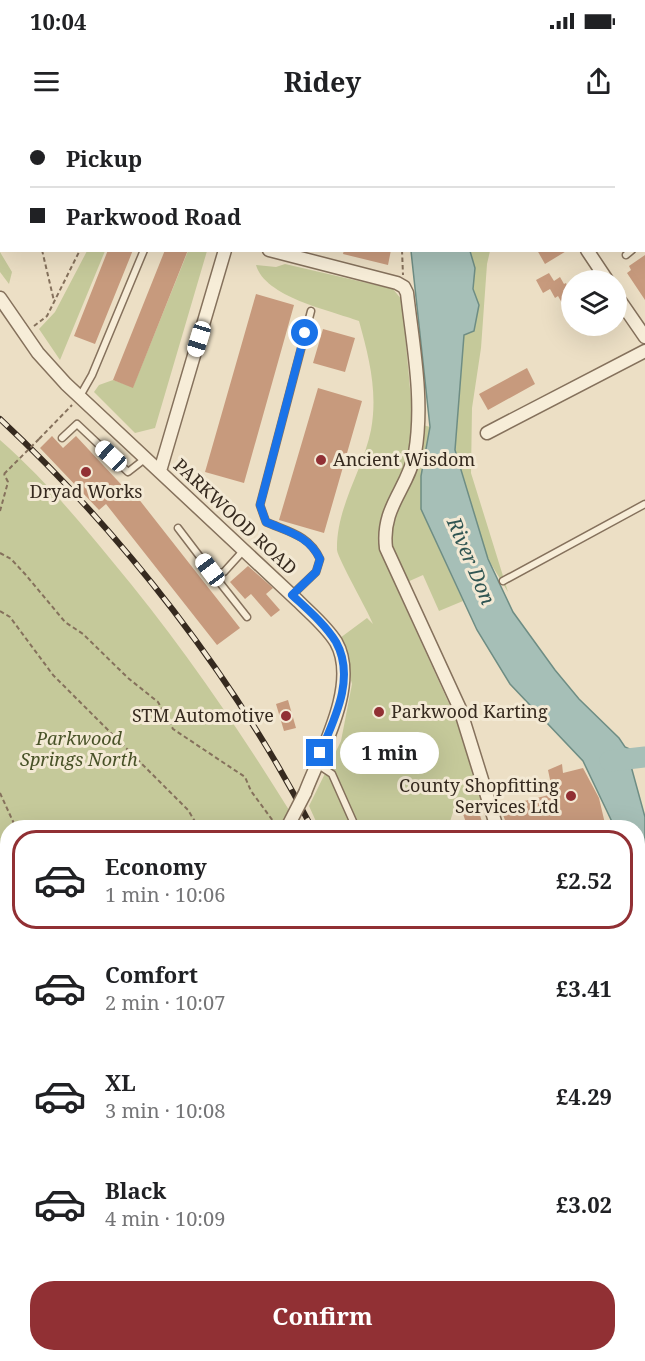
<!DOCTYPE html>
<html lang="en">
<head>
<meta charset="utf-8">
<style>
	body { margin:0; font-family:"Noto Serif",serif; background:#f2f2f2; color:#202124; height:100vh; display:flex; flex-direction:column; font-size:22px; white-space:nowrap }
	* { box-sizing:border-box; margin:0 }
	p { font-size:20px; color:#757577 }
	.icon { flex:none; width:33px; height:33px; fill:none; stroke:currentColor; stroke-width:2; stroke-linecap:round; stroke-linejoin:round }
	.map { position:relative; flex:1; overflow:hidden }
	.details { position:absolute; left:0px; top:700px; width:645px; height:542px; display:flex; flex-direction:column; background:#fff; border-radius:24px 24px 0 0; box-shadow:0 6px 24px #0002 }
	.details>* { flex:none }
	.hud { position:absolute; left:0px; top:0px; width:645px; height:132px; box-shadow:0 6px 24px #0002; display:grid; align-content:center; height:132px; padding:0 30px; background:#fff }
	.tools { position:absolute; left:561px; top:150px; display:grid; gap:12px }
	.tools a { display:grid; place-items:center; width:66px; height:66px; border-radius:50%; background:#fff; box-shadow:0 6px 24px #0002; font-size:30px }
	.end { position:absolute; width:27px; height:27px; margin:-14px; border:8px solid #1a73e8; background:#fff; box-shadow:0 0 0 3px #fff }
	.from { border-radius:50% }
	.bubble { position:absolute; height:42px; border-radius:21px; background:#fff; box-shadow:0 6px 24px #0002; font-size:20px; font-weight:700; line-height:42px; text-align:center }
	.car { position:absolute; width:18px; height:36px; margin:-18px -9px; border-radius:8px; box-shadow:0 0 4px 2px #0007; background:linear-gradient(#fff 24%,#345 0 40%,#fff 0 76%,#345 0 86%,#fff 0) }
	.hud b { display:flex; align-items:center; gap:21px; height:57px; font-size:22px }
	.hud b+b { border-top:2px solid #e0e0e0 }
	.hud i { width:15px; height:15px; background:#202124 }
	ul { padding:10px 0 0; list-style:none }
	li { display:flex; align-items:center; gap:18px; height:99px; margin:0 12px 9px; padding:0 18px; border:3px solid transparent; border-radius:24px }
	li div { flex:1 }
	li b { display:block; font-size:22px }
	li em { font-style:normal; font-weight:700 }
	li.active { border-color:#913034 }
	li>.icon { width:54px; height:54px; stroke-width:1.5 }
	.action { display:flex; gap:12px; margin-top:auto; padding:12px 30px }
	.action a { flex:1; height:69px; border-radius:24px; background:#913034; color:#fff; font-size:24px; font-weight:700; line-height:69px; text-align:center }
	.status { display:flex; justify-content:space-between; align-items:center; height:42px; padding:0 30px; background:#fff; direction:ltr }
	.status svg { height:16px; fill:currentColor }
	header { display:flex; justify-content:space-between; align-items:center; height:78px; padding:0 30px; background:#fff; font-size:27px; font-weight:700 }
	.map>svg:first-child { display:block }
	.green { fill:#c5c99a }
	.water { fill:#a6bfb7; stroke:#6e8d84; stroke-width:1.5 }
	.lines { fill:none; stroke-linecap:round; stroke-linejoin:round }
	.river { stroke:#a6bfb7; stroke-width:21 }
	.building { fill:#c79a7d }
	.lane-casing { stroke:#85715c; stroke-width:9 }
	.street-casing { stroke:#85715c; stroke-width:15 }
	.highway-casing { stroke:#543f30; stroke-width:26 }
	.path { stroke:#85715c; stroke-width:2; stroke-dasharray:4.5 3; stroke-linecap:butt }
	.lane { stroke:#f7edd8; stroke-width:6 }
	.street { stroke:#f7edd8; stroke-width:12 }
	.highway { stroke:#d69c5b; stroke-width:22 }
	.rail-casing { stroke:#362a1f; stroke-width:6 }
	.rail { stroke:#f3e9d4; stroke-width:4; stroke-dasharray:11; stroke-linecap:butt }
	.street-bridge-casing { stroke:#85715c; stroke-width:15; stroke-linecap:butt }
	.path-bridge { stroke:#85715c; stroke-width:2; stroke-dasharray:4.5 3; stroke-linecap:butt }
	.street-bridge { stroke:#f7edd8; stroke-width:12 }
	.route { stroke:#1a73e8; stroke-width:8 }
	.poi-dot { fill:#913034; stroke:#f3e9d4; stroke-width:2 }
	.labels { text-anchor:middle; stroke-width:6; stroke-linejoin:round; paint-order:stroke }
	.poi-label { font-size:18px; fill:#362a1f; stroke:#f3e9d4; text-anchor:start }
	.street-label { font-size:18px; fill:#362a1f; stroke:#f3e9d4 }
	.park-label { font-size:18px; font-style:italic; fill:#485227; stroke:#f3e9d4 }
	.water-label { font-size:20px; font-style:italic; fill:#2f5552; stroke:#f3e9d4 }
</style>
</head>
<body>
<div class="status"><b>10:04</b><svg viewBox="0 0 49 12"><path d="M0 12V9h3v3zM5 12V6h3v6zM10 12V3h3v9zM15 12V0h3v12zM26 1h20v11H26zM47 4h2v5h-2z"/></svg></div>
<header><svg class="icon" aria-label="menu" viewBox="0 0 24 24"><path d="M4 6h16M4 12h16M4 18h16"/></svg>Ridey<svg class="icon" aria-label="share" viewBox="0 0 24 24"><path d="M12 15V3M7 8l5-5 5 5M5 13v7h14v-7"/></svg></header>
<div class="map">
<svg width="645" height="1241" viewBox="0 0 645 1241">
	<rect width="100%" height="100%" fill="#ecdfc5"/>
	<path class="green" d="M 87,131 L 105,131 L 60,240 L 39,209 L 55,192 Z
		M 188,131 L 207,131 L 155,308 L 135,313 L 94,272 L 99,265 L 113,260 L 133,267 Z
		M 470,131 L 490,131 L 487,144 L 481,228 L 472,288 L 471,353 L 508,472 L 488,439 L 455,330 L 464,215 L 479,185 L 473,169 L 475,148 Z
		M 0,132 L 12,152 L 9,164 L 0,152 Z
		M 285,144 L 393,169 L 402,180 L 413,302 L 430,307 L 421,356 L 421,389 L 463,481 L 439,491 L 423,455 L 396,467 L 466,621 L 482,681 L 454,689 L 448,708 L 319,708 L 309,686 L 341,621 L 352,564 L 340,518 L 367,498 L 373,504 C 368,491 338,439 337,430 C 336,387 363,350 371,310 C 378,272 369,237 359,201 C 329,190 265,177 256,145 L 276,147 Z
		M 0,320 C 42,357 77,398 112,441 C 178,520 235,603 289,690 L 280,708 L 8,708 L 8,1234 L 277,1234 L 277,1241 L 0,1241 Z
		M 645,1135 L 645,1241 L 481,1241 L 480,1235 L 638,1234 L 638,1136 Z
		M 339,1234 L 464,1235 L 465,1241 L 337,1241 Z"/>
	<path class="water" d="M 411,131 L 470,131 L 475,148 L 473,169 L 479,185 L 474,211 L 464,215 L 455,330 L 488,439 L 513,492 L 555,550 L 579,579 L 619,618 L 625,627 L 634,631 L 640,644 L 631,646 L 645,697 L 645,765 L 638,749 L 638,708 L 615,708 L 583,641 L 510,564 L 477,510 L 421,389 L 421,356 L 430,307 Z"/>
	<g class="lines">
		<path class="river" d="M 610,641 L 645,637"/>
	</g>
	<path class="building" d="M 108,130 L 133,130 L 95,224 L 74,216 Z
		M 165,130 L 188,130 L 133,268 L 113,260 Z
		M 344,130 L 391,130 L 388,145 L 343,134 Z
		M 537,130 L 568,130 L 545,144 Z
		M 645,135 L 645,180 L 627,153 L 631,150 L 629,146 Z
		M 549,153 L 554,161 L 560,157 L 564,164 L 566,163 L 572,177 L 562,183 L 558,176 L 555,178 L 550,169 L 543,173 L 536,160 Z
		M 256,174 L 294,185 L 244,363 L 205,352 Z
		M 323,209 L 355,218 L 345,252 L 313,243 Z
		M 527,248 L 535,264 L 488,290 L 479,274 Z
		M 318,268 L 362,281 L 324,413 L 279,400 Z
		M 52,316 L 63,328 L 76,316 L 131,375 L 134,373 L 240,508 L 217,525 L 106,384 L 99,390 L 40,328 Z
		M 248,446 L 273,468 L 266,474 L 280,490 L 271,497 L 251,474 L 245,479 L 230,462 Z
		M 288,580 L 296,608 L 284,611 L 276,584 Z
		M 562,644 L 563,653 L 583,648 L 599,678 L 606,708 L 550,708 L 549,706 L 539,708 L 519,708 L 518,705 L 508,708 L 500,687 L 553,674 L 548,650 Z
		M 478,689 L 484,708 L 468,708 L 463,694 Z"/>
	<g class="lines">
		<defs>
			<path id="lane" d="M 644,46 L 645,45
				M 644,123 L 645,122
				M 626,135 L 632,130
				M 80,276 L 92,255 L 144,130
				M 62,318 L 77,304 L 128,352 L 146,338
				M 178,408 L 213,454 L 224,452 L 243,431
				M 213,454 L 247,497
				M 503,461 L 645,384
				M 292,475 L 316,452 L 320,439 C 309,415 289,412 266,402 L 260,385 L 311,191
				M 317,644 L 332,654 L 356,708
				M 638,952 L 645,950
				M 328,1241 L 329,1234"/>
			<path id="street" d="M 509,0 L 510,2
				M 182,2 L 182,0
				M 258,2 L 258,0
				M 564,2 L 566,0
				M 269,130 L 397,163 L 404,167 L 407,173 C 413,226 424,280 415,333 C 408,369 381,387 386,428 L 460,589 L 497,708
				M 587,130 L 607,160
				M 616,175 L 645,217
				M 0,178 L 38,233 L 66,264 L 298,481 C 311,494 326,506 336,522 C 360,564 320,633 305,673
				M 487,313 L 645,231
				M 160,351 L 225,130"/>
			<path id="highway" d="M 644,4 L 645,6"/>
		</defs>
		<use href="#lane" class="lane-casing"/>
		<use href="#street" class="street-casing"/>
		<use href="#highway" class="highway-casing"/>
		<path class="path" d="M 115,0 L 116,2
			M 416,0 L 416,2
			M 0,9 L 2,9
			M 42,130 L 54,181
			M 402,130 L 403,155
			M 34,206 L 47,196 L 80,130
			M 39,319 L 72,285
			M 0,391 L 8,362 L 4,354
			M 0,433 L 11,439 L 25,454 L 65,502 L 83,514 L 128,558 L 158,582 L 173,609 L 245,657 L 251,671 L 276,705
			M 0,491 L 10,497 L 53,555 L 188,690 L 199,708
			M 0,673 L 16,708
			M 0,816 L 8,814
			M 0,1118 L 8,1106
			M 638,1184 L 645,1196
			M 247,1234 L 248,1241
			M 383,1234 L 383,1241"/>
		<use href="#lane" class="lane"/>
		<use href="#street" class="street"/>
		<use href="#highway" class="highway"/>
		<defs>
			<path id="rail" d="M 0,299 C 123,414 235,558 312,708
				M 474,1234 L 476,1241"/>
		</defs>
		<use href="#rail" class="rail-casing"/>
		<use href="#rail" class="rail"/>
		<defs>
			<path id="street-bridge" d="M 287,708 L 305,673"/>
		</defs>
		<use href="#street-bridge" class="street-bridge-casing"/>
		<path class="path-bridge" d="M 4,354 L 39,319"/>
		<use href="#street-bridge" class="street-bridge"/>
	</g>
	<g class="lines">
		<path class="route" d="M 305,213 L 260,385 L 266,402 C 289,412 309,416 320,439 L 316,452 L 292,475 C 307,489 325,504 336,522 C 356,558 334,600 320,633"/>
	</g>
	<g class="poi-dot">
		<circle cx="321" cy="340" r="6"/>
		<circle cx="86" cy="352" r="6"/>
		<circle cx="379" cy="592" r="6"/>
		<circle cx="286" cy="596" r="6"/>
		<circle cx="571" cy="676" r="6"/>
	</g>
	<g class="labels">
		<g class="poi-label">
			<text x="333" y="346">Ancient Wisdom</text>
			<text x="86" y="378" text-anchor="middle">Dryad Works</text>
			<text x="391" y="598">Parkwood Karting</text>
			<text x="274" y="602" text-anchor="end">STM Automotive</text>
			<text x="559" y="672" text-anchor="end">County Shopfitting<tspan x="559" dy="21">Services Ltd</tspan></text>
		</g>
		<g class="street-label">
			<text transform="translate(235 397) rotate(43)" y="6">PARKWOOD ROAD</text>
		</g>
		<g class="park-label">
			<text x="79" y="625">Parkwood<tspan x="79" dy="21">Springs North</tspan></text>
		</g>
		<g class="water-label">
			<text transform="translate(471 441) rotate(67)" y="7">River Don</text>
		</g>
	</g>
</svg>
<div class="tools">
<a><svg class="icon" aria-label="layers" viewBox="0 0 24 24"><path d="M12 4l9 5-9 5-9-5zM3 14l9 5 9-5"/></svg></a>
</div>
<i class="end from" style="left:305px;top:213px"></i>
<i class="end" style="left:320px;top:633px"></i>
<div class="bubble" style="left:340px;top:612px;width:99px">1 min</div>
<i class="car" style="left:199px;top:219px;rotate:197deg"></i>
<i class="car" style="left:111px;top:336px;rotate:313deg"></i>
<i class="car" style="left:210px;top:450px;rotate:323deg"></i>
<div class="hud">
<b><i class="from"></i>Pickup</b>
<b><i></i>Parkwood Road</b>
</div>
<section class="details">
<ul>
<li class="active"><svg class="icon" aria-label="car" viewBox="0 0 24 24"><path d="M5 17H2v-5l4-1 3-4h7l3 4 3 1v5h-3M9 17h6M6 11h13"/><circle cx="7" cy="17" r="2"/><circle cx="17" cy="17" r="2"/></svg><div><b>Economy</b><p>1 min · 10:06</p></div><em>£2.52</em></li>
<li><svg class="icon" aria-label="car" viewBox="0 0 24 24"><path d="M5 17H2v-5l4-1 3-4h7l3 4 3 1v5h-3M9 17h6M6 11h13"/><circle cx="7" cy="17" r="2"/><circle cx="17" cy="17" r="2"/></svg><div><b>Comfort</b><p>2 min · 10:07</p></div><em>£3.41</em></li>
<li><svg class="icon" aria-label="car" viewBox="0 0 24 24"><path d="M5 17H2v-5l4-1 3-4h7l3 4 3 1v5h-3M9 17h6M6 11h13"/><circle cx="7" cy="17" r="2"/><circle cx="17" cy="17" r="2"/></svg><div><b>XL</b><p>3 min · 10:08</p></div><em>£4.29</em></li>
<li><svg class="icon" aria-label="car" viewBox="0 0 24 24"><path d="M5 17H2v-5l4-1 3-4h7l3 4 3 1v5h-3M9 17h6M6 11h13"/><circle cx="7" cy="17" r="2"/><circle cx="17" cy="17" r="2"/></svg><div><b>Black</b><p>4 min · 10:09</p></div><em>£3.02</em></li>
</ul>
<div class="action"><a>Confirm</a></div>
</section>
</div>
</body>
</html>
